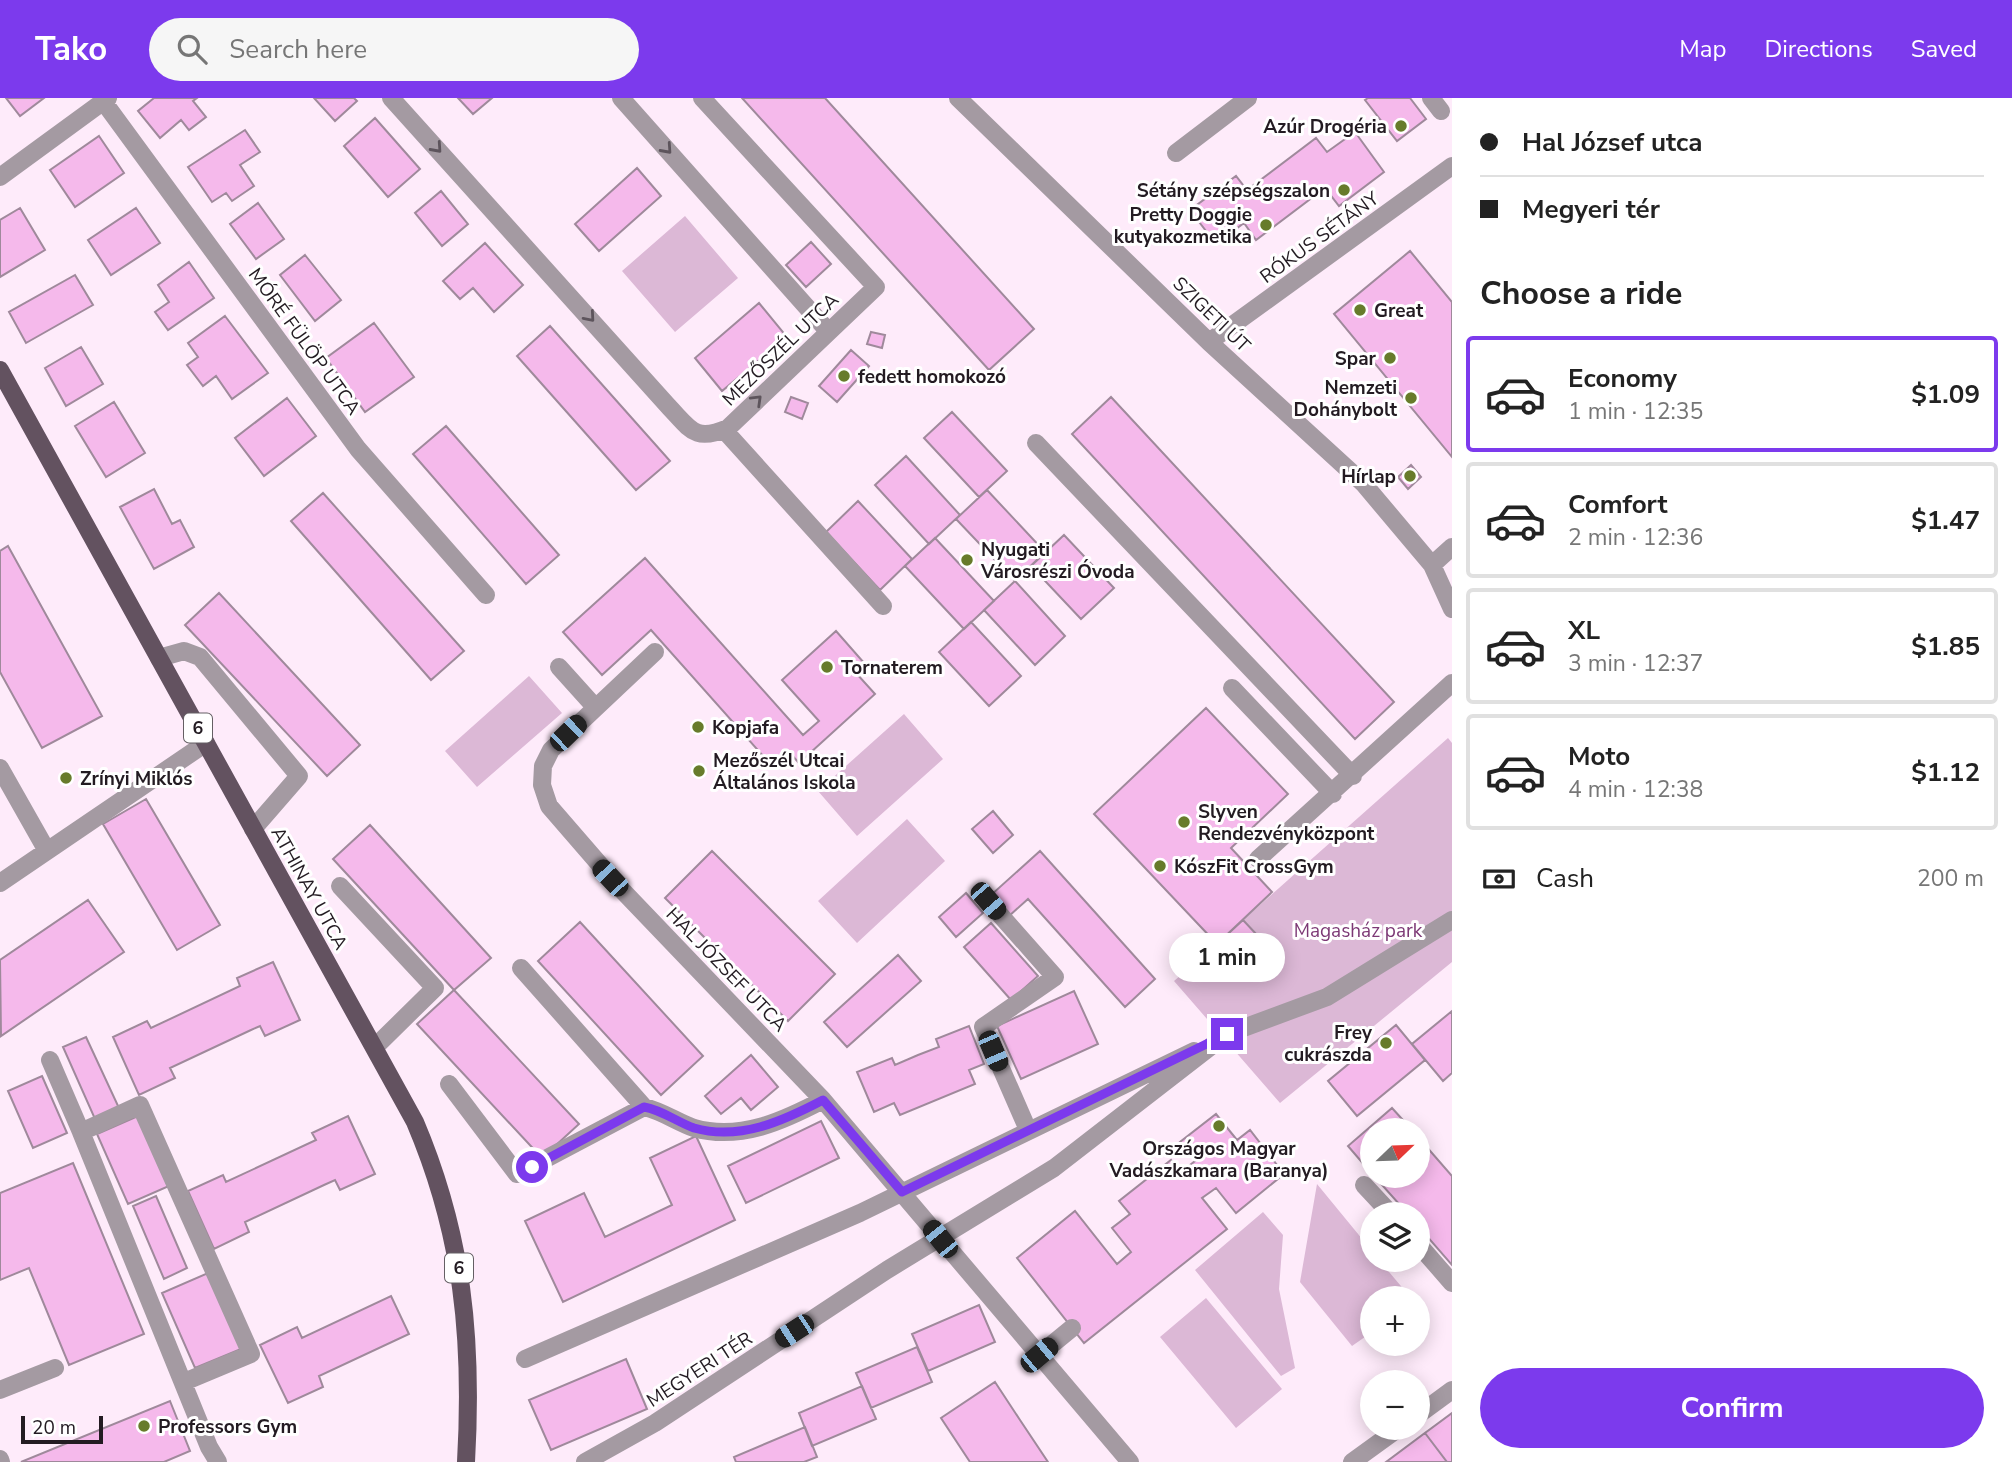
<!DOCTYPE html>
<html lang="en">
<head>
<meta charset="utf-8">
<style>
	body { margin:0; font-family:"Nunito Sans",sans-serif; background:#f6f6f6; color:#222; height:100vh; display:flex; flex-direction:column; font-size:26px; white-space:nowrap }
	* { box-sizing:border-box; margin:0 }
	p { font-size:23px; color:#767676 }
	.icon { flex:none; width:38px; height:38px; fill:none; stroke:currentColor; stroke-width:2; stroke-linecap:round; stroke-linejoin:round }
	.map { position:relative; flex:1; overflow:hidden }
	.sheet { display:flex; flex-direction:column; background:#fff; width:560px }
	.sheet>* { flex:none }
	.guide { display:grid; align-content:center; height:154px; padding:0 28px; background:#fff }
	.needle { width:46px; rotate:67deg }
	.tools { position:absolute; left:1360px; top:1020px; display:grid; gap:14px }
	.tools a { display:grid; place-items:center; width:70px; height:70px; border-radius:50%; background:#fff; box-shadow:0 4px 18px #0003; font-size:35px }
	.scale { position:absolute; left:21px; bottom:18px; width:82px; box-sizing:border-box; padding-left:7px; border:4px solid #231b22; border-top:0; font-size:19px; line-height:24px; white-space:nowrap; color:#231b22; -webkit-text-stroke:5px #fff; paint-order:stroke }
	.end { position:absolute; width:32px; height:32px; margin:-16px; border:9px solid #7c3aed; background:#fff; box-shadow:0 0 0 4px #fff }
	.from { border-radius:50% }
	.bubble { position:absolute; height:49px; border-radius:24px; background:#fff; box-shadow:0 4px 18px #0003; font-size:23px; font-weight:700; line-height:49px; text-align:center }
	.car { position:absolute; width:21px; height:42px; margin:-21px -10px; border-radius:9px; box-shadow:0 0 5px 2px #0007; background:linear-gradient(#222 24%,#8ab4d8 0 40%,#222 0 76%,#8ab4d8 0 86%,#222 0) }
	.guide b { display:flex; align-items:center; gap:24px; height:66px; font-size:26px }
	.guide b+b { border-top:2px solid #e0e0e0 }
	.guide i { width:18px; height:18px; background:#222 }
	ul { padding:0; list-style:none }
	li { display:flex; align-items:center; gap:21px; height:116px; margin:0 14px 10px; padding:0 14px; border:4px solid #e0e0e0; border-radius:7px }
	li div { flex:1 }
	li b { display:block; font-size:26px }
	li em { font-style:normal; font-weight:700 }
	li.on { border-color:#7c3aed }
	li>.icon { width:63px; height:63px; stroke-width:1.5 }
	h2 { padding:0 28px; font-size:32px; line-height:84px }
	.pay { display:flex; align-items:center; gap:18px; height:77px; padding:0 28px; font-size:26px }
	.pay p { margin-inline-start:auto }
	.action { display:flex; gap:14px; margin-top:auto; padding:14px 28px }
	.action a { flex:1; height:80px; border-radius:42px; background:#7c3aed; color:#fff; font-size:28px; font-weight:700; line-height:80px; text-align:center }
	header { display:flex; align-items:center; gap:42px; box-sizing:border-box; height:98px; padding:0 35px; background:#7c3aed; color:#fff }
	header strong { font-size:33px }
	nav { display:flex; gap:38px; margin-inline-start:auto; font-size:24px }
	.search { width:490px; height:63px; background:#f6f6f6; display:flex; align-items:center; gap:18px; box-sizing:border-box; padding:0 24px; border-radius:38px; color:#767676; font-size:26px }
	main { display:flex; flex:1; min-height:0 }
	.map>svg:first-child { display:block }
	.green { fill:#dcb8d6 }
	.building { fill:#f5b9eb; stroke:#9f899b; stroke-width:2 }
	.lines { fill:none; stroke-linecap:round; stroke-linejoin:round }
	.minor { stroke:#a49aa2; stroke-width:18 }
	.major { stroke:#635260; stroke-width:18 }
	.oneway { stroke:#5d545c }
	.route { stroke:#7c3aed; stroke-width:9 }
	.poi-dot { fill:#677b2b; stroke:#fff; stroke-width:2.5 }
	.labels { text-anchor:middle; stroke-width:6; stroke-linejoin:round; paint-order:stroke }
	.shield { fill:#fff; stroke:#655f64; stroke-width:2 }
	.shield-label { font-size:18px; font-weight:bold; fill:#231b22 }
	.poi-label { font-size:19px; font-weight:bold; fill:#231b22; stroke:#fff; text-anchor:start }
	.street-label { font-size:19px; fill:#231b22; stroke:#fff }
	.park-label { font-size:19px; fill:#7c3875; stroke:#fff }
</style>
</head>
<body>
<header>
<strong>Tako</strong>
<div class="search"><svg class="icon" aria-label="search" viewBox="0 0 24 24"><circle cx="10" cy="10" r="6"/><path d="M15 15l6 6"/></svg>Search here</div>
<nav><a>Map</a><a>Directions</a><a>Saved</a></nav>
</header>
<main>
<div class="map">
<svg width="1452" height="1364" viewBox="0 0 1452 1364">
	<rect width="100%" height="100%" fill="#feebfa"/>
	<path class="green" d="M 685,118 L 738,180 L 675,234 L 622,173 Z
		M 529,578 L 562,615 L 477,689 L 445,653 Z
		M 904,616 L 943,661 L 857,738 L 818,693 Z
		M 1448,640 L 1452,645 L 1452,864 L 1280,1005 L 1174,883 L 1217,846 L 1246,876 L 1271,852 L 1243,822 Z
		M 907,721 L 945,763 L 857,845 L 818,803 Z
		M 1317,1086 L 1372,1153 L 1372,1162 L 1379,1162 L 1411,1200 L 1372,1200 L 1372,1234 L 1352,1248 L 1300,1184 Z
		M 1263,1114 L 1283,1137 L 1279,1191 L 1295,1270 L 1281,1278 L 1195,1172 Z
		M 1206,1200 L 1282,1291 L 1236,1330 L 1160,1239 Z"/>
	<path class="building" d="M 6,0 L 44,0 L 20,18 Z
		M 154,0 L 197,0 L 193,3 L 206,19 L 189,32 L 181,22 L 160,40 L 138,13 Z
		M 314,0 L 354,0 L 357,3 L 335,23 Z
		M 458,0 L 492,0 L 473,16 Z
		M 742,0 L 825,0 L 1034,231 L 989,272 Z
		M 1368,0 L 1410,0 L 1426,21 L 1397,43 L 1365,2 Z
		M 375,20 L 420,71 L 388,99 L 344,48 Z
		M 245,32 L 260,54 L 240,67 L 254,88 L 232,103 L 226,95 L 212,104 L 188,69 Z
		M 1355,34 L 1384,74 L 1339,108 L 1325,90 L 1256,142 L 1244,125 L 1216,146 L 1190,112 L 1236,78 L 1247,92 L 1316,40 L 1327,54 Z
		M 99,38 L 124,75 L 75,109 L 50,72 Z
		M 637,70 L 661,98 L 599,153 L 575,126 Z
		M 441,93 L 468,126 L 442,148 L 415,115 Z
		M 258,105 L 284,141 L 256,161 L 230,126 Z
		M 20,110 L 45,152 L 0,179 L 0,122 Z
		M 136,110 L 160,145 L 111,177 L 88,142 Z
		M 811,144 L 831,166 L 806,189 L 786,167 Z
		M 485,145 L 523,187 L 494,214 L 473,190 L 460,201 L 443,183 Z
		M 1410,153 L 1452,204 L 1452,359 L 1334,216 Z
		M 305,157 L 341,202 L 315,223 L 280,177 Z
		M 189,164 L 214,200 L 168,232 L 155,214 L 169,204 L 158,187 Z
		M 75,177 L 93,207 L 26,245 L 9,214 Z
		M 759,205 L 787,239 L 722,293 L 695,260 Z
		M 225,218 L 268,275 L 232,301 L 216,278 L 203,288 L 187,267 L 198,259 L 188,245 Z
		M 374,225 L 414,279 L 365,314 L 326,260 Z
		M 550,228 L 670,363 L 636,392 L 517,258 Z
		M 871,234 L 885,237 L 882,250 L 867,246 Z
		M 81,249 L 103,286 L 66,308 L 45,270 Z
		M 851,252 L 869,268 L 837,304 L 819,288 Z
		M 791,299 L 808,305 L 802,321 L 785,314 Z
		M 1111,299 L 1394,604 L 1355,641 L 1072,336 Z
		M 287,300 L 316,338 L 264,378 L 235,340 Z
		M 114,304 L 145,355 L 106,379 L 75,328 Z
		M 952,314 L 1007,373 L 979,399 L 924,340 Z
		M 446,328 L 559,457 L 526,486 L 413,356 Z
		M 906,358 L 960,417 L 929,446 L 875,387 Z
		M 1411,367 L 1421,379 L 1408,391 L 1398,379 Z
		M 154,391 L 172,426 L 180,422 L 194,449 L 154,471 L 120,409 Z
		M 987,392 L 1045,454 L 1015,483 L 956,421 Z
		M 323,395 L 464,553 L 431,582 L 291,423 Z
		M 858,403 L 912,461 L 880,492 L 826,434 Z
		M 1064,437 L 1114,490 L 1081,521 L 1031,468 Z
		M 935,440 L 994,503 L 964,531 L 905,468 Z
		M 8,448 L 102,618 L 42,650 L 0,574 L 0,453 Z
		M 645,460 L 803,637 L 819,623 L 782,582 L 836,533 L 865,566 L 856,575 L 875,596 L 799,665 L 789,654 L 773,669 L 651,532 L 602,577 L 563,534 Z
		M 1015,483 L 1065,538 L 1035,567 L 984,512 Z
		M 219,495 L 360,647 L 327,678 L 185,527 Z
		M 971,524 L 1021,578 L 989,608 L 939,554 Z
		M 1206,610 L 1288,696 L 1231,750 L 1272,794 L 1217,846 L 1094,716 Z
		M 146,701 L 220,827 L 177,852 L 103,726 Z
		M 993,713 L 1013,737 L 993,755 L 972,731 Z
		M 370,727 L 491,860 L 454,892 L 333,761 Z
		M 712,753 L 835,876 L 788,923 L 665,800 Z
		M 1040,753 L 1155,881 L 1125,909 L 1028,801 L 1009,818 L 991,797 Z
		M 966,795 L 983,815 L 956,839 L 939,819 Z
		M 88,802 L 124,854 L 1,938 L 0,862 Z
		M 1243,822 L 1271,852 L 1246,876 L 1217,846 Z
		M 580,824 L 703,958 L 661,997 L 538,863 Z
		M 991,825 L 1038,878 L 1011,902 L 964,849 Z
		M 898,857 L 921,883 L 847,949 L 824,924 Z
		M 273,864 L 300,922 L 265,938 L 260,928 L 251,932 L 170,970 L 175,980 L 139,997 L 113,939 L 147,923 L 151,930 L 240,888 L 237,880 Z
		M 454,892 L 579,1026 L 542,1060 L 417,926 Z
		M 1074,893 L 1098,946 L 1021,981 L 997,928 Z
		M 1452,913 L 1452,975 L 1443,983 L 1412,946 Z
		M 1396,927 L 1425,962 L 1357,1018 L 1328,983 Z
		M 969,928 L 984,966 L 969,972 L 975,986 L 900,1017 L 894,1005 L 874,1014 L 857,974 L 892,960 L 895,967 L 918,957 L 939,949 L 936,941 Z
		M 86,939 L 119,1010 L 95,1021 L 63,949 Z
		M 751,957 L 778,989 L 751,1012 L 741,1000 L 721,1016 L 705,998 Z
		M 42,978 L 67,1035 L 33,1050 L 8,993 Z
		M 1392,1010 L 1412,1032 L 1372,1032 L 1372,1076 L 1348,1048 Z
		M 1216,1016 L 1237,1042 L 1250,1032 L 1284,1076 L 1236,1115 L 1216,1090 L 1202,1100 L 1227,1131 L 1084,1245 L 1017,1160 L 1075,1113 L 1117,1166 L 1131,1154 L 1112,1130 L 1130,1116 L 1119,1103 L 1171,1062 L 1181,1074 L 1195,1063 L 1180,1044 Z
		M 138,1018 L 169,1088 L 128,1106 L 97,1036 Z
		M 348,1018 L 375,1076 L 340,1092 L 335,1082 L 324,1087 L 245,1124 L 249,1134 L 214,1151 L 188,1093 L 223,1077 L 226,1084 L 316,1042 L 312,1035 Z
		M 821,1023 L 839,1060 L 746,1105 L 728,1068 Z
		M 696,1038 L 735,1122 L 563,1204 L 525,1123 L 584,1095 L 605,1139 L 672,1107 L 650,1060 Z
		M 1418,1039 L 1452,1078 L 1452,1167 L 1418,1128 L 1418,1116 L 1408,1116 L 1374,1078 L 1418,1078 Z
		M 73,1065 L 144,1236 L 69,1267 L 29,1170 L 0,1182 L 0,1095 Z
		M 156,1098 L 187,1170 L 164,1181 L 133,1108 Z
		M 208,1175 L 241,1251 L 195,1270 L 162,1195 Z
		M 391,1198 L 409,1236 L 319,1278 L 323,1289 L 288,1305 L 260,1247 L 297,1229 L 302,1240 Z
		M 979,1207 L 995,1244 L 928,1273 L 912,1236 Z
		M 917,1249 L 932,1284 L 871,1310 L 856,1275 Z
		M 626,1261 L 647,1311 L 551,1352 L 529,1302 Z
		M 995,1284 L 1020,1322 L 1048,1364 L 970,1364 L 941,1320 Z
		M 862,1288 L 876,1321 L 812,1348 L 799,1315 Z
		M 170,1303 L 190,1353 L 164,1364 L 21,1364 Z
		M 1452,1315 L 1452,1364 L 1447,1364 L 1425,1335 Z
		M 805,1329 L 817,1359 L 804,1364 L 736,1364 L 734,1359 Z
		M 1425,1335 L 1447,1364 L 1386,1364 Z"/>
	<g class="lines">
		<path class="minor" d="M 391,0 L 669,309 C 691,332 695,344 728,330 L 876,189 L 702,0
			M 621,0 L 828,233
			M 958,0 L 1209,244 L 1363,385 L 1432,467 L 1452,511
			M 1431,0 L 1441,13
			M 103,3 L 358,351 L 486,497
			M 1176,55 L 1248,0
			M 0,79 L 108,0
			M 1209,244 L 1452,68
			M 724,332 L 883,508
			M 1036,345 L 1353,678
			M 1432,467 L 1452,449
			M 655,554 L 551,652 L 543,668 L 542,687 L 549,708 L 620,790 L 823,1002 L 1130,1364
			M 159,560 L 184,553 L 200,559 L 299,678 L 253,731
			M 559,569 L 595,609
			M 1232,590 L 1333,696
			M 0,670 L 47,753
			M 1258,761 L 1452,585
			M 0,785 L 206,645
			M 340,788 L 435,890 L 375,949
			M 988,803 L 1055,879 L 983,929 L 1028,1032
			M 521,870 L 644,1009
			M 50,962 L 81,1034
			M 449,986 L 517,1076 L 644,1009 C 662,1013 677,1024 694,1030 C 740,1043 783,1023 823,1002
			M 1364,1087 L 1391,1116
			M 1418,1146 L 1452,1185
			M 1039,1257 L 1072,1230
			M 525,1261 L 860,1115 L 1194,953
			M 184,1284 L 251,1256 L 140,1007 L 81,1034 L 209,1349 L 218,1364
			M 0,1292 L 55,1270
			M 1418,1317 L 1452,1292
			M 0,1361 L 1,1364
			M 585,1364 L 655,1325 L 887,1172 L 1054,1070 L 1227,936 L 1327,899 L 1452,822
			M 1352,1364 L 1399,1330"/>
		<path class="major" d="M 0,272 L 415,1024 C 463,1137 473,1241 466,1364"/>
	</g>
	<defs><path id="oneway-chevron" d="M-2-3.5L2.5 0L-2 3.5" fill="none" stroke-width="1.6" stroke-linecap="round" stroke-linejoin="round" transform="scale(1.75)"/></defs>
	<g class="oneway">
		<use href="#oneway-chevron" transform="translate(437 50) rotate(48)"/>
		<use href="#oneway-chevron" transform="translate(667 51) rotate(48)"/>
		<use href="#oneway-chevron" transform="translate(590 219) rotate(49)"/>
		<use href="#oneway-chevron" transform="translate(757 302) rotate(-44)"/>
	</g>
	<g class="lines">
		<path class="route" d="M 532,1069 L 644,1009 C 662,1012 677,1024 694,1030 C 740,1043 783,1023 823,1002 L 902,1094 L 1227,936"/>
	</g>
	<g class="poi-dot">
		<circle cx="1401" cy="28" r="7"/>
		<circle cx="1344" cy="92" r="7"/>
		<circle cx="1266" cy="127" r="7"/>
		<circle cx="1360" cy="212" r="7"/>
		<circle cx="1390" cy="260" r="7"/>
		<circle cx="844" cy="278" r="7"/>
		<circle cx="1411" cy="300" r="7"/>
		<circle cx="1410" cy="378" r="7"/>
		<circle cx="967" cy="462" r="7"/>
		<circle cx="827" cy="569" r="7"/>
		<circle cx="698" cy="629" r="7"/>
		<circle cx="699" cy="673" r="7"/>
		<circle cx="66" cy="680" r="7"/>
		<circle cx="1184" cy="724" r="7"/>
		<circle cx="1160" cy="768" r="7"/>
		<circle cx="1386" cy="945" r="7"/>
		<circle cx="1219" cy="1028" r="7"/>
		<circle cx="144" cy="1328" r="7"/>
	</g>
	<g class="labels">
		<g class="shield">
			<rect x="184" y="615.5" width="28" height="29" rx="5"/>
			<rect x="445" y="1155.5" width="28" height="29" rx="5"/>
		</g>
		<g class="shield-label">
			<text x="198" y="636">6</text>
			<text x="459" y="1176">6</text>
		</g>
		<g class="poi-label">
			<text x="1387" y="35" text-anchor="end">Azúr Drogéria</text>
			<text x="1330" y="99" text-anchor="end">Sétány szépségszalon</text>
			<text x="1252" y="123" text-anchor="end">Pretty Doggie<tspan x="1252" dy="22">kutyakozmetika</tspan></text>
			<text x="1374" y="219">Great</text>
			<text x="1376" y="267" text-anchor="end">Spar</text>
			<text x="858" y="285">fedett homokozó</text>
			<text x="1397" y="296" text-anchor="end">Nemzeti<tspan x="1397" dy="22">Dohánybolt</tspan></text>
			<text x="1396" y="385" text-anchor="end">Hírlap</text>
			<text x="981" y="458">Nyugati<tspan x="981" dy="22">Városrészi Óvoda</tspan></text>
			<text x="841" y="576">Tornaterem</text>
			<text x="712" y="636">Kopjafa</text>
			<text x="713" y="669">Mezőszél Utcai<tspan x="713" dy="22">Általános Iskola</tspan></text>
			<text x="80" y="687">Zrínyi Miklós</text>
			<text x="1198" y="720">Slyven<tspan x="1198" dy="22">Rendezvényközpont</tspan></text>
			<text x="1174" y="775">KószFit CrossGym</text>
			<text x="1372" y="941" text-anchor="end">Frey<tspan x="1372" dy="22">cukrászda</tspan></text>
			<text x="1219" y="1057" text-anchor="middle">Országos Magyar<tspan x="1219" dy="22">Vadászkamara (Baranya)</tspan></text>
			<text x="158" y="1335">Professors Gym</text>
		</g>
		<g class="street-label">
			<text transform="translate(1319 139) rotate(-36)" y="7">RÓKUS SÉTÁNY</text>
			<text transform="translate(1212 216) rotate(44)" y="7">SZIGETI ÚT</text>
			<text transform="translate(305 243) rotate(54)" y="7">MÓRÉ FÜLÖP UTCA</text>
			<text transform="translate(780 251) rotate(-44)" y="7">MEZŐSZÉL UTCA</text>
			<text transform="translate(310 790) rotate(61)" y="7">ATHINAY UTCA</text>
			<text transform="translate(727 871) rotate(46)" y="7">HAL JÓZSEF UTCA</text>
			<text transform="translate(699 1271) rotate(-33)" y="7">MEGYERI TÉR</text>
		</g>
		<g class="park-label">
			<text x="1358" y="839">Magasház park</text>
		</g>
	</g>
</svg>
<div class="tools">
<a><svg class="needle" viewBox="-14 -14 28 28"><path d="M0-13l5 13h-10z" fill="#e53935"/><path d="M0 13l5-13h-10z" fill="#767676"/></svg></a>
<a><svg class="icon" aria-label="layers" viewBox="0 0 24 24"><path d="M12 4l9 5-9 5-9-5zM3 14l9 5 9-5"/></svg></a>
<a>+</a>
<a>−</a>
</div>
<div class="scale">20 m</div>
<i class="end from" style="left:532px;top:1069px"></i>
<i class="end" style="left:1227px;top:936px"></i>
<div class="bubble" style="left:1169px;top:835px;width:116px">1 min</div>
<i class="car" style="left:568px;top:635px;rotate:46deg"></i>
<i class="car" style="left:610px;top:780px;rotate:317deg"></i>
<i class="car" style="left:988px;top:803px;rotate:139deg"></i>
<i class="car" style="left:993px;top:953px;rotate:157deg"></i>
<i class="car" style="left:940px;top:1141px;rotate:321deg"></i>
<i class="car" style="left:794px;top:1233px;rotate:237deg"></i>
<i class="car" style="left:1039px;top:1257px;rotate:50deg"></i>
</div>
<section class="sheet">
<div class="guide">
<b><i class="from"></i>Hal József utca</b>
<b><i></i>Megyeri tér</b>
</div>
<h2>Choose a ride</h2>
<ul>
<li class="on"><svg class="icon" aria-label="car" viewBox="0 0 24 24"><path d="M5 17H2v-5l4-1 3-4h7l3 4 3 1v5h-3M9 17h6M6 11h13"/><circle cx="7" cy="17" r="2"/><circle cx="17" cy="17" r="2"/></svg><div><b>Economy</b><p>1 min · 12:35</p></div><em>$1.09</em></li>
<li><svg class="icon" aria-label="car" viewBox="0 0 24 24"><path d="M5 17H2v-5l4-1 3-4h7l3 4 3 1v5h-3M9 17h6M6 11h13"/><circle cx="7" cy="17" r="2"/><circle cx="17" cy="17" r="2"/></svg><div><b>Comfort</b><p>2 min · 12:36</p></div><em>$1.47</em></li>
<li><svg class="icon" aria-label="car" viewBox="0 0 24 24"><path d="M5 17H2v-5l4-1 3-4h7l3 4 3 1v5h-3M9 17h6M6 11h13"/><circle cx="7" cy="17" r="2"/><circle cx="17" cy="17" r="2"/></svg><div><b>XL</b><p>3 min · 12:37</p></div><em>$1.85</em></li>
<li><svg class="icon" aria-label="car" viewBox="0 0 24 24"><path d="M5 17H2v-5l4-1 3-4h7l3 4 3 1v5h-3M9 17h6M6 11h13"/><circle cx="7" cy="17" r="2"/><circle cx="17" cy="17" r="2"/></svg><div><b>Moto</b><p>4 min · 12:38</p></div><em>$1.12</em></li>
</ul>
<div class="pay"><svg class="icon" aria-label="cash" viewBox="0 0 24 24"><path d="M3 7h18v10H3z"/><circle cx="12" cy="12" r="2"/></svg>Cash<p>200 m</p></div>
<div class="action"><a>Confirm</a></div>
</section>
</main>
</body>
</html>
